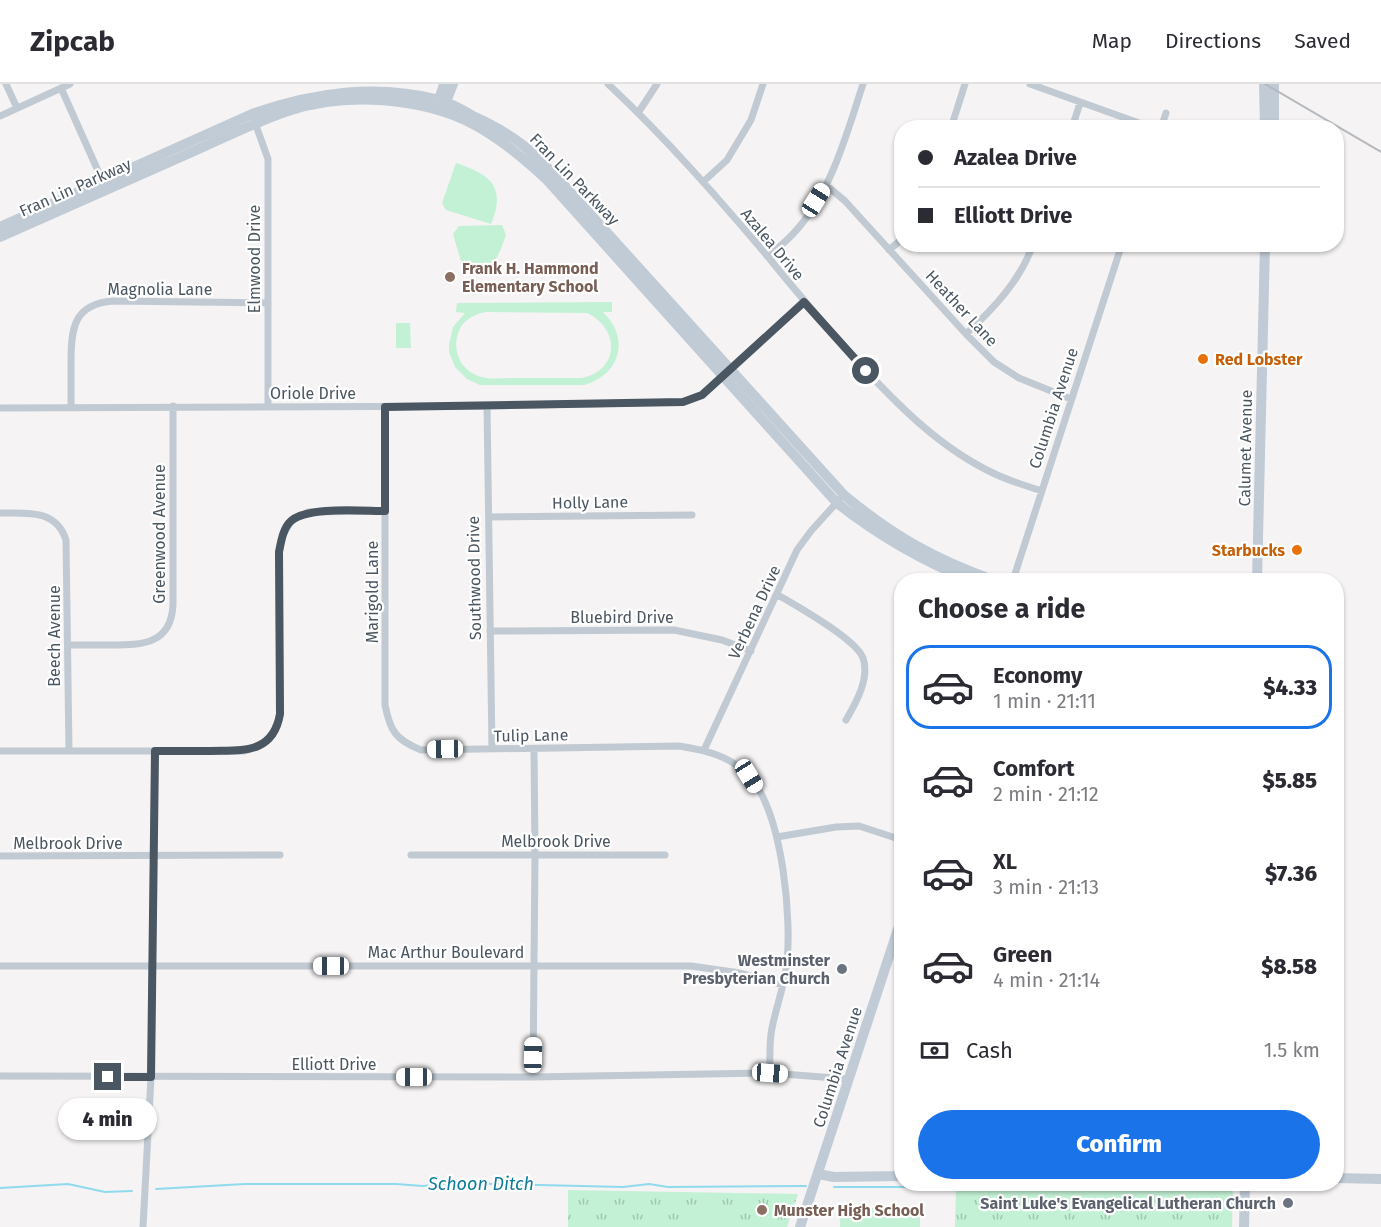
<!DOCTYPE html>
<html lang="en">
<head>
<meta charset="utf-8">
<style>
	body { margin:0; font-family:"Fira Sans",sans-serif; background:#f7f7f7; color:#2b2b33; height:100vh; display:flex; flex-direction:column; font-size:22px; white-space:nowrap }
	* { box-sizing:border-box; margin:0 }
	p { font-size:20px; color:#7c7c81 }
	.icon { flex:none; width:33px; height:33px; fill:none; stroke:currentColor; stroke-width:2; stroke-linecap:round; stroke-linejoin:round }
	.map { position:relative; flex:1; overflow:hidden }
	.side { position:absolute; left:894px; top:489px; width:450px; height:618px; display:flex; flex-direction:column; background:#fff; border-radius:24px; box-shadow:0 2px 4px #0004 }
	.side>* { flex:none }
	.banner { position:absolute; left:894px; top:36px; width:450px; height:132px; border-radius:24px; box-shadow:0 2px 4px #0004; display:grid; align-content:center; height:132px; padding:0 24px; background:#fff }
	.end { position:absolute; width:27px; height:27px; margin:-14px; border:8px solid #4a5661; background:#fff; box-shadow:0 0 0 3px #fff }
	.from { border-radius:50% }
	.bubble { position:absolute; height:42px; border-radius:21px; background:#fff; box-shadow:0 2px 4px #0004; font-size:20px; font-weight:800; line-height:42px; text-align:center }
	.car { position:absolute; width:18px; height:36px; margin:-18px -9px; border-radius:8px; box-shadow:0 0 4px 2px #0007; background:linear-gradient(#fff 24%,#345 0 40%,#fff 0 76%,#345 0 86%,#fff 0) }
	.banner b { display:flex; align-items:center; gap:21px; height:57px; font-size:22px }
	.banner b+b { border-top:2px solid #e1e1e2 }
	.banner i { width:15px; height:15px; background:#2b2b33 }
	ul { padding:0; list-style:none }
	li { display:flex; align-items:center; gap:18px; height:84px; margin:0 12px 9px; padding:0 12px; border:3px solid transparent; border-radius:24px }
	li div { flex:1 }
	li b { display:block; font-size:22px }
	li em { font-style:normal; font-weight:800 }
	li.on { border-color:#1a73e8 }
	li>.icon { width:54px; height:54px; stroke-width:1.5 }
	h2 { padding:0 24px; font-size:27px; line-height:72px }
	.pay { display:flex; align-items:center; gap:15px; height:66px; padding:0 24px; font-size:22px }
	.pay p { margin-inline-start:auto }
	.cta { display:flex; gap:12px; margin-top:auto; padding:12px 24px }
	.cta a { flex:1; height:69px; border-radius:36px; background:#1a73e8; color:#fff; font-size:24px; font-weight:800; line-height:69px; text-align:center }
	header { display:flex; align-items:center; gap:36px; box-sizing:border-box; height:84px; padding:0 30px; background:#fff; border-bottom:2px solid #e1e1e2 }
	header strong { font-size:28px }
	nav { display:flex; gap:33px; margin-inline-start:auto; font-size:21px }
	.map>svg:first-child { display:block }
	.park { fill:url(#park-tufts) }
	.pitch { fill:#c3f1d5; fill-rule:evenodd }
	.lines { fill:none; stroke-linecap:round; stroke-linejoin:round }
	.stream { stroke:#90daee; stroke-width:2 }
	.street { stroke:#c1cad2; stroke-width:7 }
	.secondary { stroke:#c1cbd6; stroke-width:10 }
	.rail { stroke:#b5b8bd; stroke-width:2 }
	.route { stroke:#4a5661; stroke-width:8 }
	.education-dot { fill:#8d6e63; stroke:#fff; stroke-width:2 }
	.food-dot { fill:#e8710a; stroke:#fff; stroke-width:2 }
	.worship-dot { fill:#6b7280; stroke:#fff; stroke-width:2 }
	.labels { text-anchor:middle; stroke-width:4.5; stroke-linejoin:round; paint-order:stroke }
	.street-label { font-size:16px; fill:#4a5661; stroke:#fff }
	.education-label { font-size:16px; font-weight:bold; fill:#785e54; stroke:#fff; text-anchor:start }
	.food-label { font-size:16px; font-weight:bold; fill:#c56008; stroke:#fff; text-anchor:start }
	.worship-label { font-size:16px; font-weight:bold; fill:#5b616d; stroke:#fff; text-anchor:end }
	.water-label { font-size:18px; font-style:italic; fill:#0c7c9b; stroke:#fff }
</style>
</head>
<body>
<header>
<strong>Zipcab</strong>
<nav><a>Map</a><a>Directions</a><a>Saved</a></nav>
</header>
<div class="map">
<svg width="1381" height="1143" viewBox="0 0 1381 1143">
	<defs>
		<pattern id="park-tufts" width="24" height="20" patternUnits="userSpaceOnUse" patternTransform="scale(1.5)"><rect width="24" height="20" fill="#c3f1d5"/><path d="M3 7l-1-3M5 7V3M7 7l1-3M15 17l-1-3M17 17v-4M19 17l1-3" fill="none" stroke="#a0c6b0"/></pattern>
	</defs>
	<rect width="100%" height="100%" fill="#f5f3f3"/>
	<path class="park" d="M 1233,1101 L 1232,1143 L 955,1143 L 956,1102 Z
		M 568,1106 L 798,1110 L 787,1143 L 568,1143 Z"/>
	<path class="pitch" d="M 456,79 C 489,90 507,102 491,140 L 446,126 L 442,119 Z
		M 502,141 L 506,151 C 497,176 493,188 465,191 L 453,150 L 459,142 Z
		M 612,218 L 612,228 L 603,228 C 630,254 621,291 584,301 L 480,301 L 467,295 L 455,283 L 449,268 L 449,261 L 453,243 L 465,229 L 456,228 L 457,219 ZM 486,228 L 587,229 C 621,245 619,287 581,294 C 559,294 537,294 515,294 C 503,294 490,296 478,292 C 461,286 452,267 458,250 C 461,237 474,230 486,228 Z
		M 396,239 L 410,239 L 411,264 L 396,264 Z
		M 840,1124 L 920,1124 L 920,1143 L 840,1143 Z
		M 714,1127 L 730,1131 L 744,1143 C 731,1143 727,1136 715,1136 C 702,1135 695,1143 681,1143 L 698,1130 Z"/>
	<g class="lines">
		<path class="stream" d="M 834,1103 L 1052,1103
			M 1079,1103 L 1227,1103
			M 0,1104 L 68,1100 L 105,1108 L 132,1107
			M 156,1105 L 245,1100 L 396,1100 L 423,1102 L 453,1099 L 623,1103 L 649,1100 L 668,1103 L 806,1102"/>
		<path class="street" d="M 6,0 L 17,24
			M 608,0 C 666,54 718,114 769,174 C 797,209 826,242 855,275 C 896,319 939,364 995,390 C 1010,397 1026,402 1042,407
			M 1030,0 L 1153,44
			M 61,4 L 103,98
			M 638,29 L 657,0
			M 0,32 L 70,0
			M 254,36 L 268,75 L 268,323
			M 951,44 L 965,0
			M 1072,44 L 1080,19
			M 1161,44 L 1166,29
			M 703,98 L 727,76 L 751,36 L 763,0
			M 826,101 L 845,117 L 966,250 L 994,278 L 1019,294 L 1071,315
			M 889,166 L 902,155
			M 768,173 C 776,166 784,159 792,151 C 831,110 846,52 863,0
			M 966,250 C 993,225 1021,196 1033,160
			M 487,322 L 492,665
			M 71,323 C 71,308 71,292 71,277 C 71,244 74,220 113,217 L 267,219
			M 385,323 L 385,621 C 390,647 396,656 421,666 L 679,662 C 705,666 731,672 749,692 C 783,729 793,838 786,886 C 783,905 776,924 772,944 C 769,958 770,974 770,989
			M 0,324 L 487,322 L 683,318 L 702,311 L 804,218
			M 0,429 C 27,429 56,425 66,456 L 69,667
			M 489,433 L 692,431
			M 1013,496 L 1122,160
			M 778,511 C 797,522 856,555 863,574 C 870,594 856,619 846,636
			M 490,547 L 674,546 L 722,556 L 751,567
			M 68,561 C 82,561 97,561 111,561 C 143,561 171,560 173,521 L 173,322
			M 704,666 L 797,466 L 811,447 L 839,416
			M 0,667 L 244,667 C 264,662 276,651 280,630 L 279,468 L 283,451 L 291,437 L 308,428 L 385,427
			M 777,753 L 836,743 L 859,742 L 902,756
			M 411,771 L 665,771
			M 0,772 L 280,771
			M 0,882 L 691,882 L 740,889 L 783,901
			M 0,992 L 533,993 L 770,989 L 848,995
			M 533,993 L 535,770 L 534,665
			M 143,1143 L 151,993 L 155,667"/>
		<path class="secondary" d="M 1264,0 L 1265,44
			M 440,23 L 439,16 L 444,0
			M 444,23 L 453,0
			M 1272,44 L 1274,40 L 1274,0
			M 0,143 L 252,30 C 315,8 375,0 440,16 C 452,20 463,26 473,32 C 491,40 509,50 524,62 C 535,71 544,81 554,90 L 844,411 C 892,451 934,475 993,496
			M 0,153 C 61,126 122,99 183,72 C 218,57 252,39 288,27 C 345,8 422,13 475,41 C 502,56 525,75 547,96 L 837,419 C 879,452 920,476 970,496
			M 1257,496 L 1265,160
			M 818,1090 L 834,1093 L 902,1092
			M 1336,1094 L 1381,1095
			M 800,1143 L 902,833
			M 1244,1143 L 1245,1100"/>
		<path class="rail" d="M 1265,0 L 1381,68"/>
	</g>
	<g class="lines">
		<path class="route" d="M 108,993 L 151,993 L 155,667 C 174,667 192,667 211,667 C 243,666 273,670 280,630 L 279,468 C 281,458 283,444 291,437 C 307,422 363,427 385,427 L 385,323 L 683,318 L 702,311 L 804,218 L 866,287"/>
	</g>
	<g class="education-dot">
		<circle cx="450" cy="193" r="6"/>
		<circle cx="762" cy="1126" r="6"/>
	</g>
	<g class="food-dot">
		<circle cx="1203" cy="275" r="6"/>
		<circle cx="1297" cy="466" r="6"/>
	</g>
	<g class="worship-dot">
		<circle cx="842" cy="885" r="6"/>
		<circle cx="1288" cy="1119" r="6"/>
	</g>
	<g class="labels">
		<g class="street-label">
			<text transform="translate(575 95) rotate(46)" y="6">Fran Lin Parkway</text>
			<text transform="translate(75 103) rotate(-24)" y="6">Fran Lin Parkway</text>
			<text transform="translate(773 160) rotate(50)" y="6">Azalea Drive</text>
			<text transform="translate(254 175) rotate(-90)" y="6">Elmwood Drive</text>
			<text x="160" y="211">Magnolia Lane</text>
			<text transform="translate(962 224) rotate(47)" y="6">Heather Lane</text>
			<text x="313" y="315">Oriole Drive</text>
			<text transform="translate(1053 324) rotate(-72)" y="6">Columbia Avenue</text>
			<text transform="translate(1245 364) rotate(-89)" y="6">Calumet Avenue</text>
			<text transform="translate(590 418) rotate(-1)" y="6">Holly Lane</text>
			<text transform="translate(159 450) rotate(-90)" y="6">Greenwood Avenue</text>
			<text transform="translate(474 494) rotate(-91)" y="6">Southwood Drive</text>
			<text transform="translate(372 508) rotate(-90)" y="6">Marigold Lane</text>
			<text transform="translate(754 528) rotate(-65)" y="6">Verbena Drive</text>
			<text x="622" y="539">Bluebird Drive</text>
			<text transform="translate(54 552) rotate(-90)" y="6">Beech Avenue</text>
			<text transform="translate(531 651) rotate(-1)" y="6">Tulip Lane</text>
			<text x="556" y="763">Melbrook Drive</text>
			<text x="68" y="765">Melbrook Drive</text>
			<text x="446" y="874">Mac Arthur Boulevard</text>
			<text x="334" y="986">Elliott Drive</text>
			<text transform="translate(837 983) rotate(-72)" y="6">Columbia Avenue</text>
		</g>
		<g class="education-label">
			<text x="462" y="190">Frank H. Hammond<tspan x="462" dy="18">Elementary School</tspan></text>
			<text x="774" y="1132">Munster High School</text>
		</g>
		<g class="food-label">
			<text x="1215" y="281">Red Lobster</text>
			<text x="1285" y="472" text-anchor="end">Starbucks</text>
		</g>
		<g class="worship-label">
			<text x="830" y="882">Westminster<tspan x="830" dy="18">Presbyterian Church</tspan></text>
			<text x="1276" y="1125">Saint Luke's Evangelical Lutheran Church</text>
		</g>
		<g class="water-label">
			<text x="481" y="1106">Schoon Ditch</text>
		</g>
	</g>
</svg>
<i class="end from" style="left:866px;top:287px"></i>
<i class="end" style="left:108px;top:993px"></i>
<div class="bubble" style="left:58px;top:1014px;width:99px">4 min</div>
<i class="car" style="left:816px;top:116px;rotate:32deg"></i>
<i class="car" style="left:445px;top:665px;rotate:269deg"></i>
<i class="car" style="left:749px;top:692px;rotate:148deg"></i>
<i class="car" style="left:331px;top:882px;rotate:270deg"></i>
<i class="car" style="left:533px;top:971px;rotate:1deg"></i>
<i class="car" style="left:770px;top:989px;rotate:94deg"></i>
<i class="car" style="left:414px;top:993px;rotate:270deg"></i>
<div class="banner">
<b><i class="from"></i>Azalea Drive</b>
<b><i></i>Elliott Drive</b>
</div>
<section class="side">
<h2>Choose a ride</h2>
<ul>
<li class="on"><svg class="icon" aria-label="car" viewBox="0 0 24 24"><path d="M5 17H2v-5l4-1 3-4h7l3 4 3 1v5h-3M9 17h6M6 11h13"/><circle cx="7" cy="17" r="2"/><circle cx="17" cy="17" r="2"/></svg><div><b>Economy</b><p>1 min · 21:11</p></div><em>$4.33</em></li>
<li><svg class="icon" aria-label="car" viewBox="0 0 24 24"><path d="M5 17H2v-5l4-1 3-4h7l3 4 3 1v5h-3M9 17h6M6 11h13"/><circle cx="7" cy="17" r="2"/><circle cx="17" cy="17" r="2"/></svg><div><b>Comfort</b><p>2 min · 21:12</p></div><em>$5.85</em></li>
<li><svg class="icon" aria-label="car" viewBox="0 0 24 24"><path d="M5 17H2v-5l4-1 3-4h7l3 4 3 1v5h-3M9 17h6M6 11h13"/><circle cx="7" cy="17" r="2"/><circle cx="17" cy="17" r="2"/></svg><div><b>XL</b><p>3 min · 21:13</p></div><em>$7.36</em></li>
<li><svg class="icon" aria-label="car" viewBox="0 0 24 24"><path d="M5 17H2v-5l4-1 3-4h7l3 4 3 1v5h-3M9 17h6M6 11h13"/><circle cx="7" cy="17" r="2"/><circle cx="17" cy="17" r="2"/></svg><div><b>Green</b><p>4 min · 21:14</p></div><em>$8.58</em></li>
</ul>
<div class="pay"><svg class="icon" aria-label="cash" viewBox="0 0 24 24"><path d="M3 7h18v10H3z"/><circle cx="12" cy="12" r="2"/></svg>Cash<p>1.5 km</p></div>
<div class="cta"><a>Confirm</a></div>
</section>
</div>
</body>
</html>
